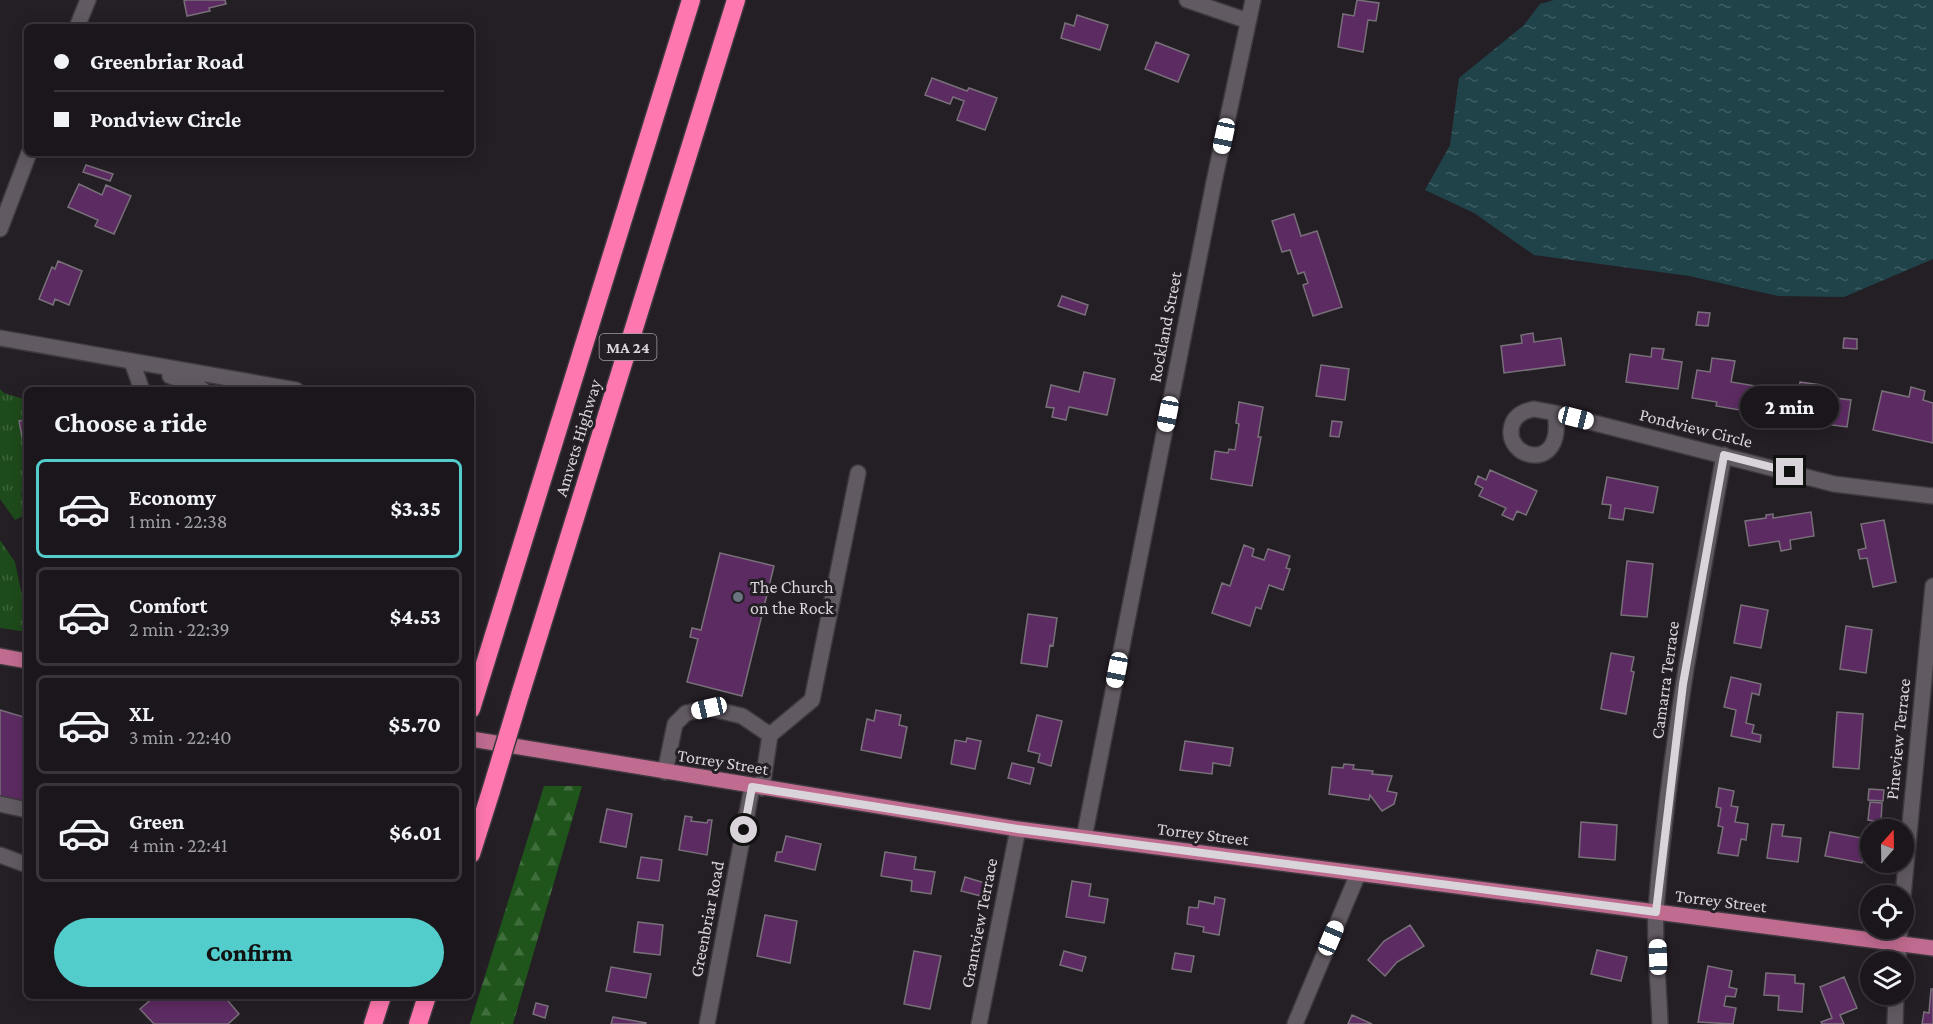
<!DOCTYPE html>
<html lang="en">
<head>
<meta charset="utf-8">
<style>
	body { margin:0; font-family:"Crimson Pro",serif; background:#241f25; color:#f1f3f6; height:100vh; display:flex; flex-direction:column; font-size:22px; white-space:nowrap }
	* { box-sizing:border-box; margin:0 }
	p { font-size:20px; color:#a09fa3 }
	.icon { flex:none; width:33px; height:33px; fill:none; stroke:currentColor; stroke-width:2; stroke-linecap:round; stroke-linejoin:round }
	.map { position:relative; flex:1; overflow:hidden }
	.side { position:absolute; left:24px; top:387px; width:450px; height:612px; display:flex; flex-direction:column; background:#1b161c; border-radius:9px; box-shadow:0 3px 15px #0003,0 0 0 2px #39353b }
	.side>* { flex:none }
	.banner { position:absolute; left:24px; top:24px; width:450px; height:132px; border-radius:9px; box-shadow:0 3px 15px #0003,0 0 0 2px #39353b; display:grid; align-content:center; height:132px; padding:0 30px; background:#1b161c }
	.needle { width:39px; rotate:20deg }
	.tools { position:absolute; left:1860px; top:819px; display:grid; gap:12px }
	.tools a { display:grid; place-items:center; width:54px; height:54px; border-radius:50%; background:#1b161c; box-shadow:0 3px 15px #0003,0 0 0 2px #39353b; font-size:30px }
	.end { position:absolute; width:27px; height:27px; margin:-14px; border:8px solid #d8d4d9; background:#111; box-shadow:0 0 0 3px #111 }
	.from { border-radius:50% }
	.bubble { position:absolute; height:42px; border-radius:21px; background:#1b161c; box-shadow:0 3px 15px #0003,0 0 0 2px #39353b; font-size:20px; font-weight:800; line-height:42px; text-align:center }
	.car { position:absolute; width:18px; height:36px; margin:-18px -9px; border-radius:8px; box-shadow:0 0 4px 2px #0007; background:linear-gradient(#fff 24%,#345 0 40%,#fff 0 76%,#345 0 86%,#fff 0) }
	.banner b { display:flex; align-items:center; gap:21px; height:57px; font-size:22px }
	.banner b+b { border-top:2px solid #39353b }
	.banner i { width:15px; height:15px; background:#f1f3f6 }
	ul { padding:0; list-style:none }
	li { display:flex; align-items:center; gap:18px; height:99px; margin:0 12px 9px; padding:0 18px; border:3px solid #39353b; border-radius:9px }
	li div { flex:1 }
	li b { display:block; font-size:22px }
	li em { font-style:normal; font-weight:800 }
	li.current { border-color:#53cdcb }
	li>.icon { width:54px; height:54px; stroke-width:1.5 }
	h2 { padding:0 30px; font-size:27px; line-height:72px }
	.cta { display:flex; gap:12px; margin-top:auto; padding:12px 30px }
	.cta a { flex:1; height:69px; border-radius:36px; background:#53cdcb; color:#111; font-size:24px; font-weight:800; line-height:69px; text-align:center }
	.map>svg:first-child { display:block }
	.grass { fill:url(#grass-tufts) }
	.forest { fill:url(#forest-firs) }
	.water { fill:url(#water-ripples) }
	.building { fill:#5c2b62; stroke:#787079; stroke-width:1.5 }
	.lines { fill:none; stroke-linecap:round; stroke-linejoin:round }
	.minor-casing { stroke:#3e393f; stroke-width:18 }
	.major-casing { stroke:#3e393f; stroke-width:18 }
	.highway-casing { stroke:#3e393f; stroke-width:21 }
	.minor { stroke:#625a62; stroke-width:15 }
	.major { stroke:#c06b90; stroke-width:15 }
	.highway { stroke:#fe77ae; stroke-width:18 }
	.highway-bridge-casing { stroke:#3e393f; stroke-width:21; stroke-linecap:butt }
	.highway-bridge { stroke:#fe77ae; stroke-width:18 }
	.route { stroke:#d8d4d9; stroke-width:8 }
	.worship-dot { fill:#6b7280; stroke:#241e25; stroke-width:2 }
	.labels { text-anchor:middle; stroke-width:6; stroke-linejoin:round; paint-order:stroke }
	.shield { fill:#241e25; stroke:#a29da3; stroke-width:1.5 }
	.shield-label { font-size:16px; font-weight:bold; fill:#d8d4d9 }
	.street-label { font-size:18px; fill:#d8d4d9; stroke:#241e25 }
	.poi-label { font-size:18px; fill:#d8d4d9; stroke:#241e25; text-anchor:start }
</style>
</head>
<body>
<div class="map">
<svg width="1933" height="1024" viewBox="0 0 1933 1024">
	<defs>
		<pattern id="grass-tufts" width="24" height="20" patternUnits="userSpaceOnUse" patternTransform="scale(1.5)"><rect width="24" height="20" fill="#1e4b1b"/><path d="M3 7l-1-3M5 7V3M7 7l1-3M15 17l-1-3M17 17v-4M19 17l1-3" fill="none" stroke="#3e643c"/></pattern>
		<pattern id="forest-firs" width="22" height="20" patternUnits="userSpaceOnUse" patternTransform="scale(1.5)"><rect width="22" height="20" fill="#1f551b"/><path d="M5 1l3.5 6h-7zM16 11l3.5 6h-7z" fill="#3f6d3c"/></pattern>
		<pattern id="water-ripples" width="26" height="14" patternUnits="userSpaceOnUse" patternTransform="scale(1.5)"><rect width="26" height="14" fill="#1f4349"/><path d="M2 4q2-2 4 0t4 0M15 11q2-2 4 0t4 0" fill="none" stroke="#3f5d63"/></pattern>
	</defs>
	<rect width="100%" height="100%" fill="#241e25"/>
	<path class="grass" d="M 0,389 L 4,393 L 27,400 L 27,420 L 19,422 L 27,463 L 27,492 L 21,493 L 27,514 L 15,520 L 0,499 Z
		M 0,540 L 15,562 L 27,619 L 27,632 L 0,628 Z"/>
	<path class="forest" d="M 544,786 L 582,786 L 513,1024 L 470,1024 Z"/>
	<path class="water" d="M 1554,0 L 1933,0 L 1933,259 L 1844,297 L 1778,296 L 1689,276 L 1534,255 L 1474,213 L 1425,190 L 1450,145 L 1459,78 L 1524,25 L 1540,4 Z"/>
	<path class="building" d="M 187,0 L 225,0 L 226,4 L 209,8 L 210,11 L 187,16 L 184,1 Z
		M 1357,0 L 1379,3 L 1376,21 L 1368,20 L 1363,52 L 1338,47 L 1343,14 L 1354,16 Z
		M 1077,15 L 1108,25 L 1100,50 L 1061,38 L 1065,23 L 1074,26 Z
		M 1156,42 L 1189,55 L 1178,82 L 1145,69 Z
		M 932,78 L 967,91 L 969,88 L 997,98 L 985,130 L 957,120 L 964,101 L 953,97 L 950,104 L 925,95 Z
		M 86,165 L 113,174 L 110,181 L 83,172 Z
		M 79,184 L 102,195 L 106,185 L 131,196 L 114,234 L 95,226 L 98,220 L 68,207 Z
		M 1294,214 L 1301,236 L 1317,231 L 1342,307 L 1313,316 L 1303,285 L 1308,283 L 1304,272 L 1298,274 L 1290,250 L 1282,252 L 1272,221 Z
		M 58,261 L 82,271 L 69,305 L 55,299 L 53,305 L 39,299 L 52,267 L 55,269 Z
		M 1062,296 L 1088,305 L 1085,315 L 1058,306 Z
		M 1698,312 L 1710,313 L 1708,326 L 1696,325 Z
		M 1533,333 L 1534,342 L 1561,338 L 1565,365 L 1504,373 L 1501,346 L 1522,343 L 1521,335 Z
		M 1844,338 L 1857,339 L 1857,349 L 1843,348 Z
		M 1652,348 L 1664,349 L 1662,359 L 1682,362 L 1678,389 L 1626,382 L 1630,354 L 1651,357 Z
		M 1712,358 L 1735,361 L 1731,382 L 1762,387 L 1757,413 L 1716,406 L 1717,402 L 1692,398 L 1697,370 L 1710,372 Z
		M 1321,365 L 1349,369 L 1345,400 L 1316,396 Z
		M 1084,372 L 1115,379 L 1107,415 L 1069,407 L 1066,420 L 1052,417 L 1054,408 L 1046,407 L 1051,385 L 1079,392 Z
		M 1800,382 L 1821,385 L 1820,396 L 1851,400 L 1847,427 L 1787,419 L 1791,392 L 1798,393 Z
		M 1911,387 L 1925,391 L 1923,400 L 1933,403 L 1933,443 L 1873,430 L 1882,391 L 1909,397 Z
		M 1239,402 L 1263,407 L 1258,437 L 1261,437 L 1252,486 L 1211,479 L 1215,451 L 1228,453 L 1229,449 L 1235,450 L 1239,424 L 1236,423 Z
		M 27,420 L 27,463 L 19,421 Z
		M 1332,421 L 1342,422 L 1339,437 L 1330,436 Z
		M 1490,470 L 1537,491 L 1526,515 L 1517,511 L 1513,520 L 1502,515 L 1506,508 L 1479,496 L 1483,488 L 1475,484 L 1478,476 L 1486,480 Z
		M 1607,477 L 1658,487 L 1653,513 L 1625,508 L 1623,520 L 1609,518 L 1611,505 L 1602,504 Z
		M 1811,512 L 1814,536 L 1790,540 L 1791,549 L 1781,551 L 1779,541 L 1749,546 L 1745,521 L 1766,518 L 1766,515 L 1773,514 L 1773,518 Z
		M 1884,520 L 1896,582 L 1873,587 L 1867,558 L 1860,559 L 1858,550 L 1866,548 L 1861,524 Z
		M 1244,545 L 1254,549 L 1252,556 L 1264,560 L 1268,549 L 1290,556 L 1286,568 L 1290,569 L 1283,590 L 1269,585 L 1261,609 L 1256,607 L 1250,626 L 1212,613 L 1222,583 L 1230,586 Z
		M 720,553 L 774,566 L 742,696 L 687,682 L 698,639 L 690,637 L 692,628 L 701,630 Z
		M 1627,561 L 1653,564 L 1647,617 L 1621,615 Z
		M 1741,605 L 1768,610 L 1761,648 L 1734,643 Z
		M 1028,614 L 1057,618 L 1053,646 L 1050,645 L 1047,667 L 1021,663 Z
		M 1846,626 L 1872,630 L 1866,673 L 1840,669 Z
		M 1611,653 L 1634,657 L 1631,671 L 1634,672 L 1626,714 L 1601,709 Z
		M 1731,677 L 1761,684 L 1759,695 L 1752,693 L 1746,723 L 1754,725 L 1752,733 L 1761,735 L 1760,742 L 1731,736 L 1736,710 L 1724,707 Z
		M 0,710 L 27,718 L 27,802 L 0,797 Z
		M 876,710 L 901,715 L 899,725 L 907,727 L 901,758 L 861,750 L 867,719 L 874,721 Z
		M 1837,712 L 1863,714 L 1859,769 L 1833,767 Z
		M 1037,715 L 1062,721 L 1051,766 L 1038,762 L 1040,754 L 1028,751 Z
		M 967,738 L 981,741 L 975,769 L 951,764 L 955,740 L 966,742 Z
		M 1185,741 L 1233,748 L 1230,766 L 1213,763 L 1212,774 L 1180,770 Z
		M 1012,763 L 1034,768 L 1030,784 L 1008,778 Z
		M 1344,764 L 1354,765 L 1353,769 L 1373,771 L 1372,774 L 1392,776 L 1387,791 L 1397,793 L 1394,804 L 1382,811 L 1370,795 L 1369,800 L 1329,794 L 1332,767 L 1343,768 Z
		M 1719,788 L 1734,791 L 1731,806 L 1738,807 L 1735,822 L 1748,824 L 1746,840 L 1741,839 L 1738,856 L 1718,853 L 1723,827 L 1718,826 L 1721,808 L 1716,807 Z
		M 1869,789 L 1884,790 L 1883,801 L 1868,800 Z
		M 1870,802 L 1882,803 L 1881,822 L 1868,820 Z
		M 607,809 L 632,814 L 626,847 L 600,842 Z
		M 685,816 L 692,817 L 691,821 L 707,823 L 708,820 L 712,820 L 707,855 L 679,850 Z
		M 1581,822 L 1617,825 L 1615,860 L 1579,857 Z
		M 1772,824 L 1784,825 L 1782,836 L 1801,838 L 1798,862 L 1767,858 Z
		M 1830,832 L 1867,839 L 1862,863 L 1825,856 Z
		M 786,836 L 821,844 L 815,870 L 775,861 L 777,852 L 782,852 Z
		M 885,852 L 916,857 L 914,869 L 935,872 L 931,894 L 911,891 L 912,881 L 881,876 Z
		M 641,857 L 662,860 L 659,881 L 637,878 Z
		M 965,877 L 985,883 L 981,896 L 961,891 Z
		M 1072,881 L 1091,884 L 1089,896 L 1108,899 L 1104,923 L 1066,917 Z
		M 1215,897 L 1225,899 L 1219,935 L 1203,932 L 1204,927 L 1187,924 L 1189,907 L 1198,908 L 1199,901 L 1214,904 Z
		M 765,915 L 797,921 L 790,963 L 757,956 Z
		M 638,922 L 663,925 L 660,955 L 634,952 Z
		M 1410,925 L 1424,946 L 1397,962 L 1385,976 L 1368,960 L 1384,941 Z
		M 1597,950 L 1627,957 L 1621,981 L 1591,974 Z
		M 914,951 L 941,956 L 930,1009 L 904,1004 Z
		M 1064,951 L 1086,957 L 1082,971 L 1060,965 Z
		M 1175,953 L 1194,956 L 1191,972 L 1172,969 Z
		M 1708,966 L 1732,971 L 1729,987 L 1737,989 L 1735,997 L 1726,996 L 1724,1006 L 1736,1008 L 1733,1024 L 1698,1022 Z
		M 611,967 L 651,974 L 646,998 L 606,991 Z
		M 1766,973 L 1795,975 L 1795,983 L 1804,984 L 1802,1012 L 1778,1010 L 1779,996 L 1764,995 Z
		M 1844,977 L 1857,1008 L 1840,1015 L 1844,1024 L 1822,1024 L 1821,1022 L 1832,1018 L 1820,987 Z
		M 1931,989 L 1933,989 L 1933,1024 L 1922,1024 L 1924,1012 L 1929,1013 Z
		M 155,996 L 224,996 L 239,1014 L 228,1024 L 154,1024 L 140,1009 Z
		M 536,1003 L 548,1006 L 545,1018 L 533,1014 Z
		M 1352,1015 L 1372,1024 L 1348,1024 Z
		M 613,1017 L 646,1023 L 646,1024 L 611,1024 Z"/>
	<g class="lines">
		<defs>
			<path id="minor" d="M 1187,0 L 1248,21
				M 77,27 L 88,0
				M 0,229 L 29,153
				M 0,338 L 296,390
				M 132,362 L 142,390
				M 170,376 L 196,385 L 203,390
				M 1534,409 L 1555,413 C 1566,475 1502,459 1512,425 C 1515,415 1524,411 1534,409 Z
				M 1555,413 L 1834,484 L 1933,496
				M 770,735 L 812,700 L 858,473
				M 665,772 L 675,724 L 686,713 L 709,708 L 742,716 L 770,735 L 762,788
				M 0,804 L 27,810
				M 1084,838 L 1214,182 L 1253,0
				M 0,855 L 27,865
				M 1903,896 L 1933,586
				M 1898,962 L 1900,928
				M 707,1024 L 752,787
				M 979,1024 L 1018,829
				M 1295,1024 L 1358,874
				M 1660,1024 C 1659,988 1654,945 1656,910 C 1668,757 1696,606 1724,455
				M 1895,1024 L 1896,994"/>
			<path id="major" d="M 0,656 L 27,661
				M 471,739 L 1018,829 L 1933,948"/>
			<path id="highway" d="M 520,695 L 736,0
				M 471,709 L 691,0
				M 471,854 L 491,791
				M 373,1024 L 382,996
				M 418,1024 L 427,996"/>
		</defs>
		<use href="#minor" class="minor-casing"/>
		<use href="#major" class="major-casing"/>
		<use href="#highway" class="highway-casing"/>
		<use href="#minor" class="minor"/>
		<use href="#major" class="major"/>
		<use href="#highway" class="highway"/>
		<defs>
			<path id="highway-bridge" d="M 491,791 L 520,695"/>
		</defs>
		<use href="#highway-bridge" class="highway-bridge-casing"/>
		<use href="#highway-bridge" class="highway-bridge"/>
	</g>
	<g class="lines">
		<path class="route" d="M 744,830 L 752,787 L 1018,829 L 1656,912 L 1683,684 L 1724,455 L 1790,472"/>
	</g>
	<circle class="worship-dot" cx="738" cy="597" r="6"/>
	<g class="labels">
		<rect class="shield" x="599.5" y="334" width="57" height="26" rx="4.5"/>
		<g class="shield-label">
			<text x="628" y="353">MA 24</text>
		</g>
		<g class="street-label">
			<text transform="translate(1165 327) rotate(-79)" y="6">Rockland Street</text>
			<text transform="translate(1696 428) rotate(14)" y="6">Pondview Circle</text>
			<text transform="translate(578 438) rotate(-73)" y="6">Amvets Highway</text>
			<text transform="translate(1665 680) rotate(-82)" y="6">Camarra Terrace</text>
			<text transform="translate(1898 739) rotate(-84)" y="6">Pineview Terrace</text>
			<text transform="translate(723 762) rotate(9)" y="6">Torrey Street</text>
			<text transform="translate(1203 834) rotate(7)" y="6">Torrey Street</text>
			<text transform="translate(1721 901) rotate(7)" y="6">Torrey Street</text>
			<text transform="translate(707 919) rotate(-79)" y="6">Greenbriar Road</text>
			<text transform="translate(979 923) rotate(-79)" y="6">Grantview Terrace</text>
		</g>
		<g class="poi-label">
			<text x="750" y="593">The Church<tspan x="750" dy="21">on the Rock</tspan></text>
		</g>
	</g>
</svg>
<div class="tools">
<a><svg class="needle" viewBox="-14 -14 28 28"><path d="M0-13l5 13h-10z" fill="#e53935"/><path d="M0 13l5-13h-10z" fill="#a09fa3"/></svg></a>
<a><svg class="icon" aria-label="locate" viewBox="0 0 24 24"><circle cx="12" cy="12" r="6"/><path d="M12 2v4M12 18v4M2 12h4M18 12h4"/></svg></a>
<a><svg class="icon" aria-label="layers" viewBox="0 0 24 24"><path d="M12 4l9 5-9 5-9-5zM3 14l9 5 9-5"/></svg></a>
</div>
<i class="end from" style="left:744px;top:830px"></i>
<i class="end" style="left:1790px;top:472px"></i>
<div class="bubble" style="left:1740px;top:386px;width:99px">2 min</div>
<i class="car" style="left:1224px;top:136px;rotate:192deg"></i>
<i class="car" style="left:1168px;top:414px;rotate:191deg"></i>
<i class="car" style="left:1576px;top:418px;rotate:104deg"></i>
<i class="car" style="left:1117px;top:670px;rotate:191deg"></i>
<i class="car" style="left:709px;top:708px;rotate:257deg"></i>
<i class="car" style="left:1331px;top:938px;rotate:23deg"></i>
<i class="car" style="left:1658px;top:957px;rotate:358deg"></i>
<div class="banner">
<b><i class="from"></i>Greenbriar Road</b>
<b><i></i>Pondview Circle</b>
</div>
<section class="side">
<h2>Choose a ride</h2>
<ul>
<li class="current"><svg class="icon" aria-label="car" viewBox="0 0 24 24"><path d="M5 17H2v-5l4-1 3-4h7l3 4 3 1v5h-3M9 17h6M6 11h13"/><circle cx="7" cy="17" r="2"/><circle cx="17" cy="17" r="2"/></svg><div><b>Economy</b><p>1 min · 22:38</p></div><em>$3.35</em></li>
<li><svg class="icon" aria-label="car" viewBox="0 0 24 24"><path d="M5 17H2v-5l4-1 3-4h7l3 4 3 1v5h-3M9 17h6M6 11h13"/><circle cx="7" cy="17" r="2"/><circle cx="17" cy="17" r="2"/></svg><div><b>Comfort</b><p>2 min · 22:39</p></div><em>$4.53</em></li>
<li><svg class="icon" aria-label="car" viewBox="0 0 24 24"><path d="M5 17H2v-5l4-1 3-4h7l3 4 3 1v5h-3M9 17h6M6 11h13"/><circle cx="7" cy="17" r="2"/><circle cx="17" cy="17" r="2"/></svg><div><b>XL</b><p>3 min · 22:40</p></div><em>$5.70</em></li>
<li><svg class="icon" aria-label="car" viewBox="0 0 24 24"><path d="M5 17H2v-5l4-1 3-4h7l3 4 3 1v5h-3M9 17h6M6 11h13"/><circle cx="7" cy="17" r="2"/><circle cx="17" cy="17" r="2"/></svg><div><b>Green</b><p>4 min · 22:41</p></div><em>$6.01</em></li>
</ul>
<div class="cta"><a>Confirm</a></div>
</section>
</div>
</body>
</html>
